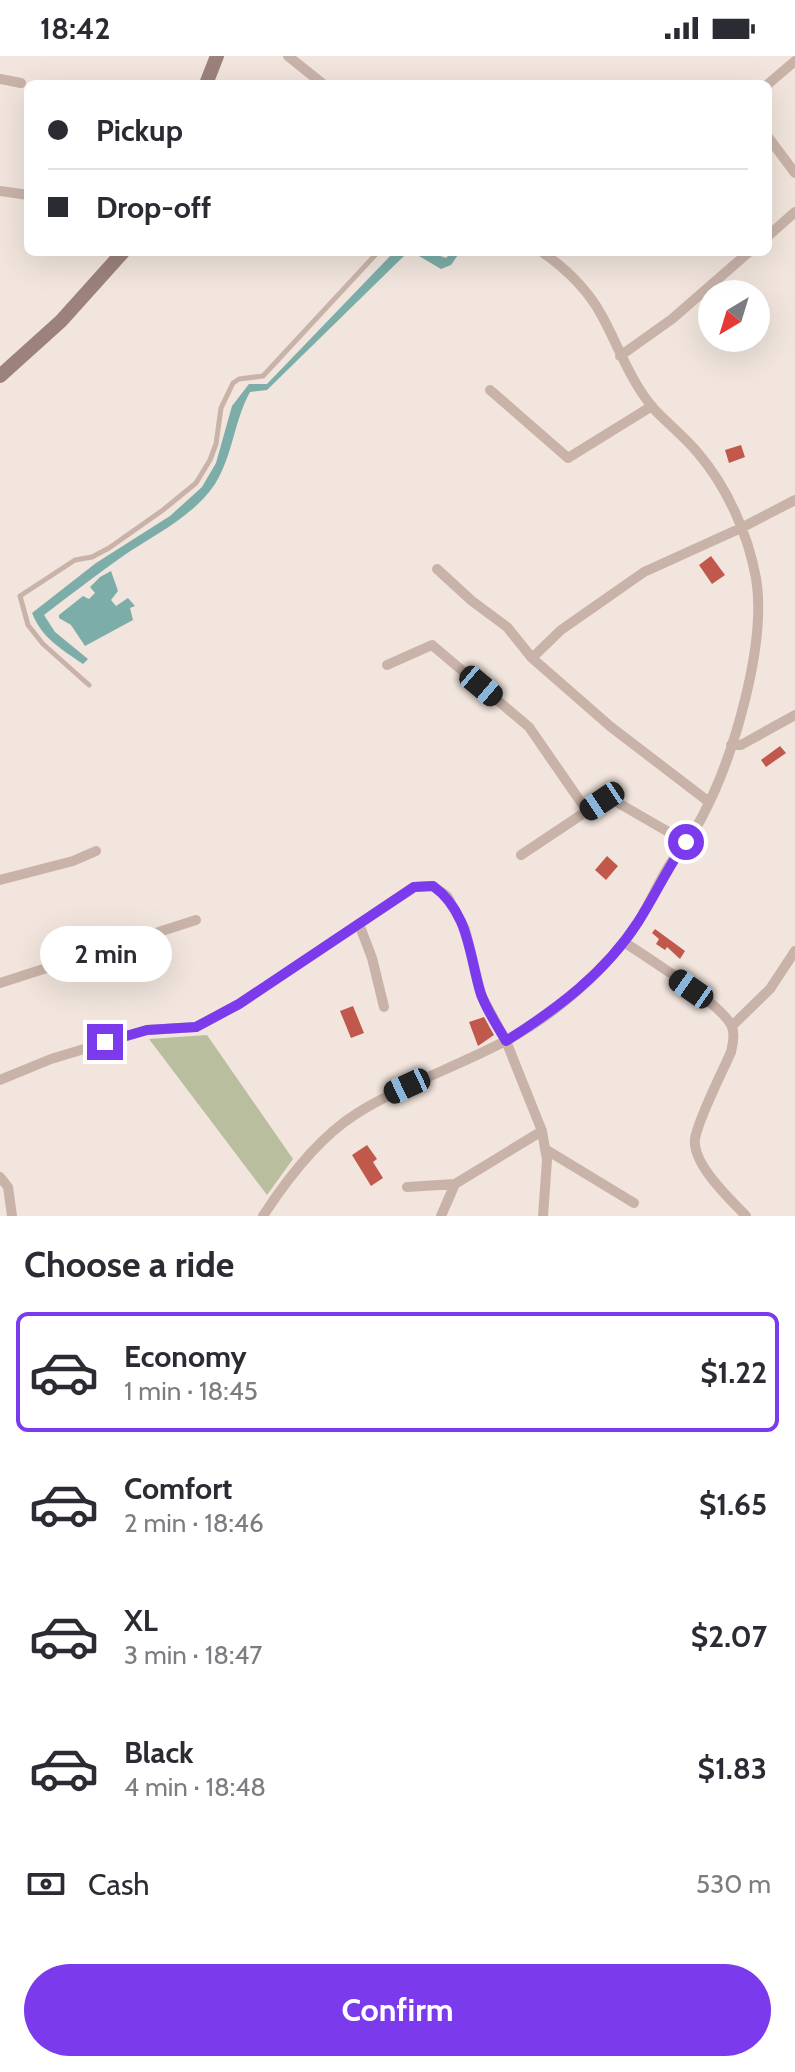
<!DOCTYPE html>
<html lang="en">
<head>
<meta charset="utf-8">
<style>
	body { margin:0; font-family:Cabin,sans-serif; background:#f2f2f3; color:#2b2b33; height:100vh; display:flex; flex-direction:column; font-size:30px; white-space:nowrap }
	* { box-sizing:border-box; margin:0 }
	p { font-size:26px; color:#7c7c81 }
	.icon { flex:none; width:44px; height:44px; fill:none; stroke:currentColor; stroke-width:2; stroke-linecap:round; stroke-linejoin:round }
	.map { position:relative; height:1160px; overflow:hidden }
	.drawer { display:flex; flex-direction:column; background:#fff; flex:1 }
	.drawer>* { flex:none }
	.top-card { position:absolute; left:24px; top:24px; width:748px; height:176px; border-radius:12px; box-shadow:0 8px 32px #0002; display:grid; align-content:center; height:176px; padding:0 24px; background:#fff }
	.needle { width:52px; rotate:218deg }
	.controls { position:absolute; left:698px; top:224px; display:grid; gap:16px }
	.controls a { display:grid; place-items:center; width:72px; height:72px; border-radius:50%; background:#fff; box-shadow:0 8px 32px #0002; font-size:40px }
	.end { position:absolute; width:36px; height:36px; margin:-18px; border:10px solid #7c3aed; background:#fff; box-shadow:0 0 0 4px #fff }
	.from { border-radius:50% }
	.bubble { position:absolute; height:56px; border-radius:28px; background:#fff; box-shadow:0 8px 32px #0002; font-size:26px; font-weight:800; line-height:56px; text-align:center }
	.car { position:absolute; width:24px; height:48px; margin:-24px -12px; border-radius:10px; box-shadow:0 0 6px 2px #0007; background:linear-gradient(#222 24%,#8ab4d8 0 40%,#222 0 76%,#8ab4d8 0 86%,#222 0) }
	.top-card b { display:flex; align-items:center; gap:28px; height:76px; font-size:30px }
	.top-card b+b { border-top:2px solid #e1e1e2 }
	.top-card i { width:20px; height:20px; background:#2b2b33 }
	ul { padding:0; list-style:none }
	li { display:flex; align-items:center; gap:24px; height:120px; margin:0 16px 12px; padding:0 8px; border:4px solid transparent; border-radius:12px }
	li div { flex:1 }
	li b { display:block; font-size:30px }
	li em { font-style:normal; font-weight:800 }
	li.selected { border-color:#7c3aed }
	li>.icon { width:72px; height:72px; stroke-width:1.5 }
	h2 { padding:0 24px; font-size:36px; line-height:96px }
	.pay { display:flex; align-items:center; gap:20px; height:88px; padding:0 24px; font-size:30px }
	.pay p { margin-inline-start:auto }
	.cta { display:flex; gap:16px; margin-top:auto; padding:16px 24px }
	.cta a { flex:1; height:92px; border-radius:48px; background:#7c3aed; color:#fff; font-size:32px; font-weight:800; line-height:92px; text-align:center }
	.status { display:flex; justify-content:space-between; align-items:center; height:56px; padding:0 40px; background:#fff; direction:ltr }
	.status svg { height:22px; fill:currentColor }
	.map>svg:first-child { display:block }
	.green { fill:#b9bf9e }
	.water { fill:#7dada8 }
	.building { fill:#c0594c }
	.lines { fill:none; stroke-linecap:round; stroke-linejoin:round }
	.lane { stroke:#c9b3a9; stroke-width:5 }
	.street { stroke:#c9b3a9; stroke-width:10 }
	.secondary { stroke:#9c827b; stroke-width:14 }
	.route { stroke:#7c3aed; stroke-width:10 }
</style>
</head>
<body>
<div class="status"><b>18:42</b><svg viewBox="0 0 49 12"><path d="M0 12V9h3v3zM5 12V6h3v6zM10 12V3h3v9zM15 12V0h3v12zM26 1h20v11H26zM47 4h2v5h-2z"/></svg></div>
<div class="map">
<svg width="795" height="1160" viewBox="0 0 795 1160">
	<rect width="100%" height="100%" fill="#f1e5dd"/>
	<path class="green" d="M 207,979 L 293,1103 L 267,1139 L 149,983 Z"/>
	<path class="water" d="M 394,196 L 429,196 L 446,202 L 452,196 L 460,196 L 451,209 L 441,213 L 414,197 L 405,199 L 267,334 L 250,336 C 234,365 233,399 215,428 C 194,460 154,479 123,500 C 96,519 70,539 44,559 L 55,576 L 88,603 L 83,608 C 61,593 42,582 32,557 L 96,507 L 170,460 L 202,431 L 216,407 L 232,350 L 249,328 L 267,328 Z
		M 111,515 L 118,535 L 111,544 L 116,550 L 128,542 L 135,550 L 130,552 L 133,564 L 85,590 L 71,569 L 59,562 L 59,559 L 83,540 L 89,543 L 95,537 L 90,531 L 100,521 Z"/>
	<path class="building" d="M 741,389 L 745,401 L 729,407 L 725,394 Z
		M 711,500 L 725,519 L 712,528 L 699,509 Z
		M 780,690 L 786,697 L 766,711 L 761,704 Z
		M 607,800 L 618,810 L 606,824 L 595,814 Z
		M 655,873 L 685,895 L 680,903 L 667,891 L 665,894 L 656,888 L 659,883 L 652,877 Z
		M 353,950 L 364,977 L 351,982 L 340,955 Z
		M 484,961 L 494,979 L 478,990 L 469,966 Z
		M 367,1089 L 377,1103 L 373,1106 L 383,1122 L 371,1130 L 352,1099 Z"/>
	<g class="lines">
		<path class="lane" d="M 89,629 L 43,588 L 28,569 L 20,540 L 75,504 L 92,501 L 109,492 L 163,454 L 196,427 L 210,404 L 216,388 L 221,352 L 233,327 L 239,323 L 263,320 L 378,196"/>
		<path class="street" d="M 288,0 L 323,28
			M 0,23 L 21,27
			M 768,28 L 795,5
			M 768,81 L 795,117
			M 0,135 L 28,139
			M 768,180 L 795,156
			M 620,300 L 672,263 L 749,196
			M 490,334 L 568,402 L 652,350
			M 437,513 L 472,545 L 507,571 L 532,602 L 611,671 L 709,746
			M 532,602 L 561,574 L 644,516 L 741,472 L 795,444
			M 387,609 L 432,589 L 529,671 L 587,755
			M 731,689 L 741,689 L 795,659
			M 521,799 L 602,745 L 613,744 L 686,786
			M 0,824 L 73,805 L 96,795
			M 359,868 L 372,902 L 384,951
			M 624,886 C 646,901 725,950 732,971 C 735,979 733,988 731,996 C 722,1017 698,1063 695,1083 C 692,1108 730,1143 746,1160
			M 0,927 L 196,864
			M 732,970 L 770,933 L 795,895
			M 0,1024 L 51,1003 L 147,974 L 196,971 L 239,948 L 414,831 L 433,830 L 447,840 L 465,873 L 481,939 L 506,985 L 542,1075 L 547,1104 L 543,1160
			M 545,1093 L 634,1147
			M 0,1121 L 8,1131 L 12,1160
			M 407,1131 L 455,1128 L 542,1075
			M 263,1160 C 287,1123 318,1082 356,1058 C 418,1019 492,1001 551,956 C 584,931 615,902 638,866 C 649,849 657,829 668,811 C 679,793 694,778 703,759 C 734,700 767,587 756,522 C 748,478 727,431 698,397 C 685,381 668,368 654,353 C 630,325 619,291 602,260 C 588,234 565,212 542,196
			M 441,1160 L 455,1128"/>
		<path class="secondary" d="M 206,28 L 217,0
			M 0,320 L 61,265 L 123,196"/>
	</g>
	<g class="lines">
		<path class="route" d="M 105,986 L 147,974 L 196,971 L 239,948 L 414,831 L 433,830 C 468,855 469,897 480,935 C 485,952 497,969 506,985 C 557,953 605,917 638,866 C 655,840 667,812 686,786"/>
	</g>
</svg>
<div class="controls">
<a><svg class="needle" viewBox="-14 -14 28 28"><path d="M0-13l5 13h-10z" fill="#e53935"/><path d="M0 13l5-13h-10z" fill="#7c7c81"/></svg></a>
</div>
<i class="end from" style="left:686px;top:786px"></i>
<i class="end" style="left:105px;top:986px"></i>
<div class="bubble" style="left:40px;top:870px;width:132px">2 min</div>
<i class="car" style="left:481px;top:630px;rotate:130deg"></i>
<i class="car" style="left:602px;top:745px;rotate:236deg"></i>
<i class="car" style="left:691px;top:933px;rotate:305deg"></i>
<i class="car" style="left:407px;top:1030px;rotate:245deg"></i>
<div class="top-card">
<b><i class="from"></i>Pickup</b>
<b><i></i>Drop-off</b>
</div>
</div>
<section class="drawer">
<h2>Choose a ride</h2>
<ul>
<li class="selected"><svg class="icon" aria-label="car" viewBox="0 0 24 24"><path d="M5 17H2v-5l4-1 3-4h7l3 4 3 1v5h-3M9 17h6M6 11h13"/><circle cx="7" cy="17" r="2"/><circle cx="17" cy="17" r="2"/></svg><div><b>Economy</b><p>1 min · 18:45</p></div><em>$1.22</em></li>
<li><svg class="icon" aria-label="car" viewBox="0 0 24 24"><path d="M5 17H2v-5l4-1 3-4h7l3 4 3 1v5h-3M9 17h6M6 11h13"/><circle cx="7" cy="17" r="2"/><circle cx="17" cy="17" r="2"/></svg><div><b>Comfort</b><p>2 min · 18:46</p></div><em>$1.65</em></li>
<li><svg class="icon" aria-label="car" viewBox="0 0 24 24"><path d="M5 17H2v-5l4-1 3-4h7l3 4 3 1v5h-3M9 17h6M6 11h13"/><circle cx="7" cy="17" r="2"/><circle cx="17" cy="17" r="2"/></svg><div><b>XL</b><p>3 min · 18:47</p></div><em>$2.07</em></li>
<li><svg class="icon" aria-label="car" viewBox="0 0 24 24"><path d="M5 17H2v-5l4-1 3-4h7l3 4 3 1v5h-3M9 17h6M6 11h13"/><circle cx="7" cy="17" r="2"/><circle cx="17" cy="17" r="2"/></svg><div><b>Black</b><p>4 min · 18:48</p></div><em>$1.83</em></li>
</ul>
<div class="pay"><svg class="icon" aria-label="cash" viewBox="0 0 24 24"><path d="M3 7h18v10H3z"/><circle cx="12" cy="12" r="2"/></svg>Cash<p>530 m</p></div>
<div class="cta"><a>Confirm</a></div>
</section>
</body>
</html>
